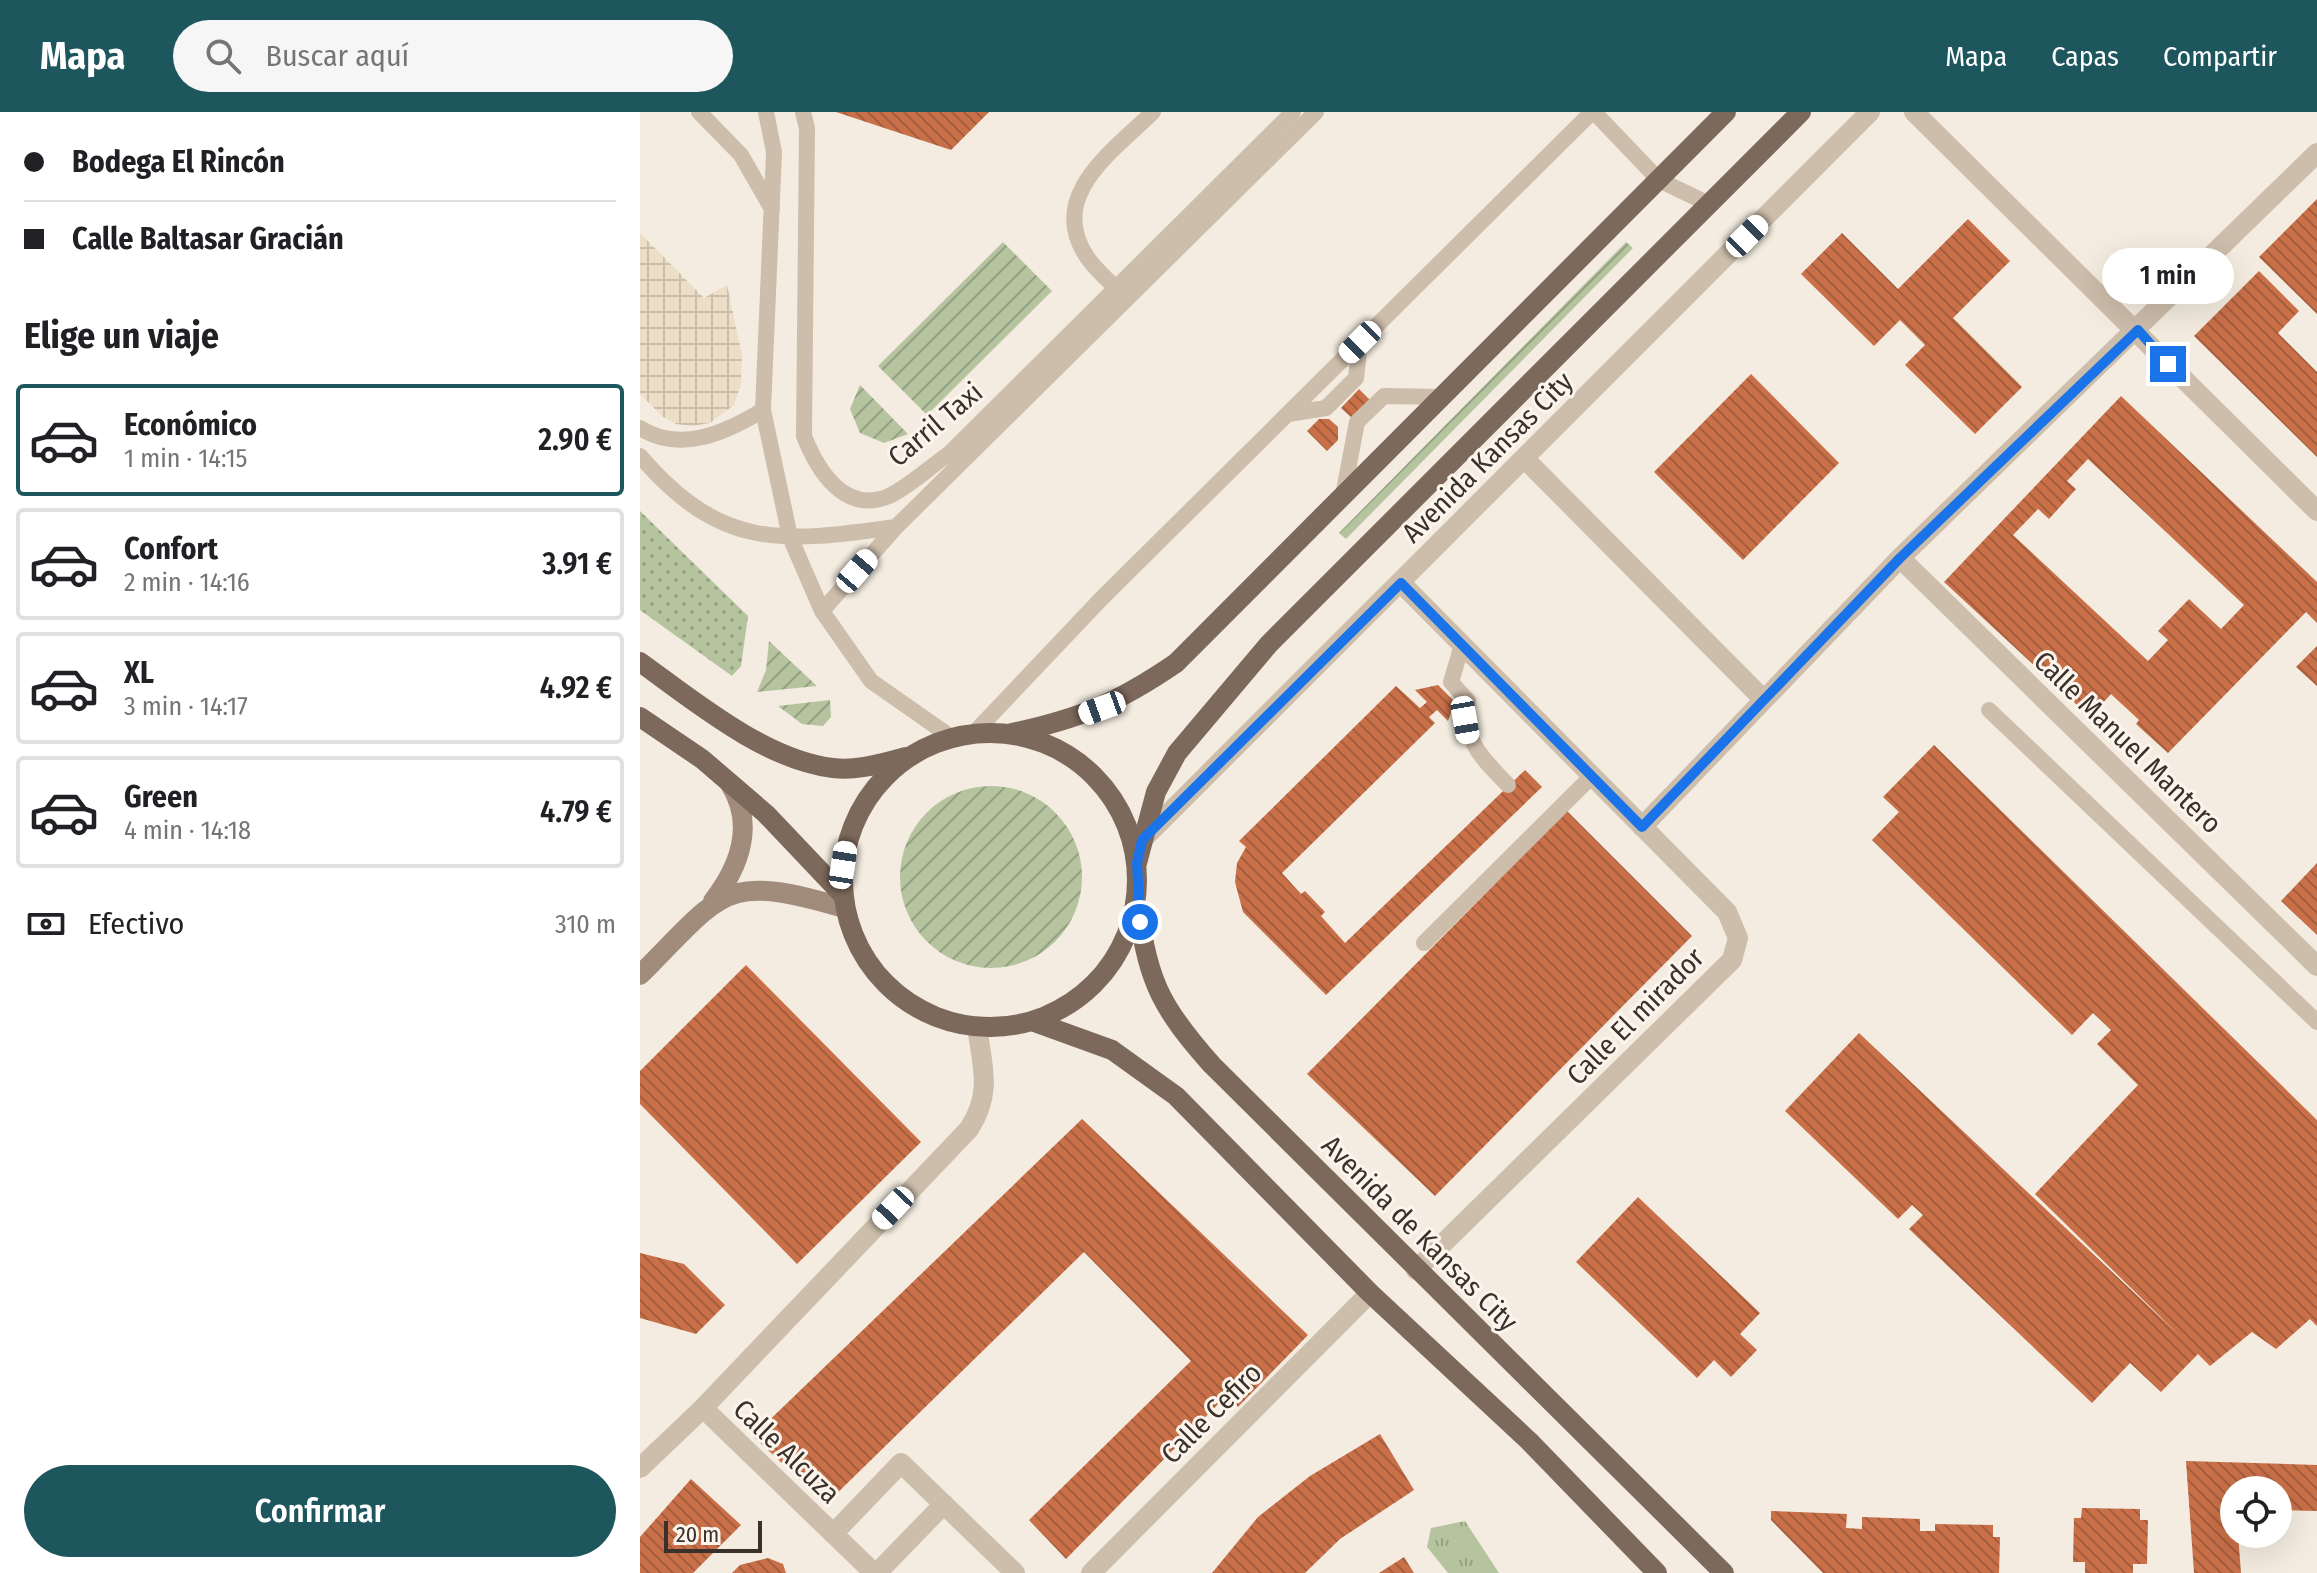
<!DOCTYPE html>
<html lang="es">
<head>
<meta charset="utf-8">
<style>
	body { margin:0; font-family:"Fira Sans Condensed",sans-serif; background:#f6f6f6; color:#202124; height:100vh; display:flex; flex-direction:column; font-size:30px; white-space:nowrap }
	* { box-sizing:border-box; margin:0 }
	p { font-size:26px; color:#757577 }
	.icon { flex:none; width:44px; height:44px; fill:none; stroke:currentColor; stroke-width:2; stroke-linecap:round; stroke-linejoin:round }
	.map { position:relative; flex:1; overflow:hidden }
	.side { display:flex; flex-direction:column; background:#fff; width:640px }
	.side>* { flex:none }
	.hud { display:grid; align-content:center; height:176px; padding:0 24px; background:#fff }
	.fabs { position:absolute; left:1580px; top:1364px; display:grid; gap:16px }
	.fabs a { display:grid; place-items:center; width:72px; height:72px; border-radius:50%; background:#fff; box-shadow:0 8px 32px #0002; font-size:40px }
	.scale { position:absolute; left:24px; bottom:20px; width:98px; box-sizing:border-box; padding-left:8px; border:4px solid #3b312b; border-top:0; font-size:22px; line-height:28px; white-space:nowrap; color:#3b312b; -webkit-text-stroke:6px #fbf5ed; paint-order:stroke }
	.end { position:absolute; width:36px; height:36px; margin:-18px; border:10px solid #1a73e8; background:#fff; box-shadow:0 0 0 4px #fff }
	.from { border-radius:50% }
	.bubble { position:absolute; height:56px; border-radius:28px; background:#fff; box-shadow:0 8px 32px #0002; font-size:26px; font-weight:600; line-height:56px; text-align:center }
	.car { position:absolute; width:24px; height:48px; margin:-24px -12px; border-radius:10px; box-shadow:0 0 6px 2px #0007; background:linear-gradient(#fff 24%,#345 0 40%,#fff 0 76%,#345 0 86%,#fff 0) }
	.hud b { display:flex; align-items:center; gap:28px; height:76px; font-size:30px }
	.hud b+b { border-top:2px solid #e0e0e0 }
	.hud i { width:20px; height:20px; background:#202124 }
	ul { padding:0; list-style:none }
	li { display:flex; align-items:center; gap:24px; height:112px; margin:0 16px 12px; padding:0 8px; border:4px solid #e0e0e0; border-radius:8px }
	li div { flex:1 }
	li b { display:block; font-size:30px }
	li em { font-style:normal; font-weight:600 }
	li.selected { border-color:#1e565e }
	li>.icon { width:72px; height:72px; stroke-width:1.5 }
	h2 { padding:0 24px; font-size:36px; line-height:96px }
	.pay { display:flex; align-items:center; gap:20px; height:88px; padding:0 24px; font-size:30px }
	.pay p { margin-inline-start:auto }
	.action { display:flex; gap:16px; margin-top:auto; padding:16px 24px }
	.action a { flex:1; height:92px; border-radius:48px; background:#1e565e; color:#fff; font-size:32px; font-weight:600; line-height:92px; text-align:center }
	header { display:flex; align-items:center; gap:48px; box-sizing:border-box; height:112px; padding:0 40px; background:#1e565e; color:#fff }
	header strong { font-size:38px }
	nav { display:flex; gap:44px; margin-inline-start:auto; font-size:28px }
	.search { width:560px; height:72px; background:#f6f6f6; display:flex; align-items:center; gap:20px; box-sizing:border-box; padding:0 28px; border-radius:44px; color:#757577; font-size:30px }
	main { display:flex; flex:1; min-height:0 }
	.map>svg:first-child { display:block }
	.grass { fill:url(#grass-dots) }
	.park { fill:url(#park-tufts) }
	.garden { fill:url(#garden-furrows) }
	.plaza { fill:url(#plaza-grid) }
	.building { fill:url(#building-back-hatch); fill-rule:evenodd }
	.lines { fill:none; stroke-linecap:round; stroke-linejoin:round }
	.lane { stroke:#cdbdab; stroke-width:16 }
	.street { stroke:#cdbdab; stroke-width:20 }
	.secondary { stroke:#a18c7c; stroke-width:20 }
	.primary { stroke:#7d695b; stroke-width:20 }
	.route { stroke:#1a73e8; stroke-width:10 }
	.labels { text-anchor:middle; stroke-width:6; stroke-linejoin:round; paint-order:stroke }
	.street-label { font-size:28px; fill:#3b312b; stroke:#fbf5ed }
</style>
</head>
<body>
<header>
<strong>Mapa</strong>
<div class="search"><svg class="icon" aria-label="search" viewBox="0 0 24 24"><circle cx="10" cy="10" r="6"/><path d="M15 15l6 6"/></svg>Buscar aquí</div>
<nav><a>Mapa</a><a>Capas</a><a>Compartir</a></nav>
</header>
<main>
<section class="side">
<div class="hud">
<b><i class="from"></i>Bodega El Rincón</b>
<b><i></i>Calle Baltasar Gracián</b>
</div>
<h2>Elige un viaje</h2>
<ul>
<li class="selected"><svg class="icon" aria-label="car" viewBox="0 0 24 24"><path d="M5 17H2v-5l4-1 3-4h7l3 4 3 1v5h-3M9 17h6M6 11h13"/><circle cx="7" cy="17" r="2"/><circle cx="17" cy="17" r="2"/></svg><div><b>Económico</b><p>1 min · 14:15</p></div><em>2.90 €</em></li>
<li><svg class="icon" aria-label="car" viewBox="0 0 24 24"><path d="M5 17H2v-5l4-1 3-4h7l3 4 3 1v5h-3M9 17h6M6 11h13"/><circle cx="7" cy="17" r="2"/><circle cx="17" cy="17" r="2"/></svg><div><b>Confort</b><p>2 min · 14:16</p></div><em>3.91 €</em></li>
<li><svg class="icon" aria-label="car" viewBox="0 0 24 24"><path d="M5 17H2v-5l4-1 3-4h7l3 4 3 1v5h-3M9 17h6M6 11h13"/><circle cx="7" cy="17" r="2"/><circle cx="17" cy="17" r="2"/></svg><div><b>XL</b><p>3 min · 14:17</p></div><em>4.92 €</em></li>
<li><svg class="icon" aria-label="car" viewBox="0 0 24 24"><path d="M5 17H2v-5l4-1 3-4h7l3 4 3 1v5h-3M9 17h6M6 11h13"/><circle cx="7" cy="17" r="2"/><circle cx="17" cy="17" r="2"/></svg><div><b>Green</b><p>4 min · 14:18</p></div><em>4.79 €</em></li>
</ul>
<div class="pay"><svg class="icon" aria-label="cash" viewBox="0 0 24 24"><path d="M3 7h18v10H3z"/><circle cx="12" cy="12" r="2"/></svg>Efectivo<p>310 m</p></div>
<div class="action"><a>Confirmar</a></div>
</section>
<div class="map">
<svg width="1677" height="1461" viewBox="0 0 1677 1461">
	<defs>
		<pattern id="grass-dots" width="8" height="8" patternUnits="userSpaceOnUse" patternTransform="scale(2)"><rect width="8" height="8" fill="#b5c49f"/><path d="M2 2h.1M6 6h.1" fill="none" stroke="#94a082" stroke-width="1.8" stroke-linecap="round"/></pattern>
		<pattern id="park-tufts" width="24" height="20" patternUnits="userSpaceOnUse" patternTransform="scale(2)"><rect width="24" height="20" fill="#b5c49f"/><path d="M3 7l-1-3M5 7V3M7 7l1-3M15 17l-1-3M17 17v-4M19 17l1-3" fill="none" stroke="#94a082"/></pattern>
		<pattern id="garden-furrows" width="10" height="10" patternUnits="userSpaceOnUse" patternTransform="scale(2)"><rect width="10" height="10" fill="#b5c49f"/><path d="M-1 1l2-2M0 10L10 0M9 11l2-2" fill="none" stroke="#94a082"/></pattern>
		<pattern id="plaza-grid" width="8" height="8" patternUnits="userSpaceOnUse" patternTransform="scale(2)"><rect width="8" height="8" fill="#ecdec7"/><path d="M0 4h8M4 0v8" fill="none" stroke="#cbbfab"/></pattern>
		<pattern id="building-back-hatch" width="6" height="6" patternUnits="userSpaceOnUse" patternTransform="scale(2)"><rect width="6" height="6" fill="#c97049"/><path d="M-1 5l2 2M0 0l6 6M5-1l2 2" fill="none" stroke="#a45d3d"/></pattern>
	</defs>
	<rect width="100%" height="100%" fill="#f4ece0"/>
	<path class="grass" d="M 0,399 L 108,504 L 101,554 L 92,564 L 0,498 Z"/>
	<path class="park" d="M 825,1409 L 859,1461 L 808,1461 L 787,1435 L 791,1416 Z"/>
	<path class="garden" d="M 363,130 L 412,179 L 287,303 L 238,254 Z
		M 986,130 L 993,136 L 706,427 L 699,421 Z
		M 220,273 L 268,322 L 244,331 L 220,321 L 210,297 Z
		M 129,529 L 177,574 L 117,580 L 126,558 Z
		M 190,588 L 191,605 L 183,614 L 162,612 L 138,594 Z
		M260 765a91 91 0 1 1 182 0a91 91 0 1 1-182 0Z"/>
	<path class="plaza" d="M 0,121 L 64,186 L 87,173 L 102,243 L 101,272 L 94,293 L 70,311 L 52,314 L 36,312 L 23,305 L 0,282 Z"/>
	<path class="building" d="M 196,0 L 349,0 L 311,38 Z
		M 1677,87 L 1677,202 L 1619,145 Z
		M 1328,107 L 1370,149 L 1313,206 L 1382,275 L 1335,322 L 1265,253 L 1285,233 L 1260,208 L 1234,234 L 1161,162 L 1202,121 L 1258,177 Z
		M 1619,159 L 1659,199 L 1638,221 L 1677,260 L 1677,345 L 1554,224 Z
		M 1111,262 L 1199,351 L 1103,448 L 1014,360 Z
		M 719,277 L 732,290 L 714,308 L 701,296 Z
		M 1481,284 L 1677,470 L 1677,511 L 1666,500 L 1528,641 L 1496,612 L 1499,608 L 1471,582 L 1450,605 L 1304,470 ZM 1448,347 L 1604,493 L 1581,517 L 1549,487 L 1518,519 L 1528,528 L 1508,549 L 1373,423 L 1398,397 L 1409,407 L 1436,377 L 1427,369 Z
		M 679,307 L 689,307 L 698,315 L 698,328 L 687,339 L 667,319 Z
		M 1677,534 L 1677,574 L 1656,555 Z
		M 798,573 L 815,590 L 808,609 L 797,598 L 789,605 L 795,611 L 642,761 L 661,782 L 665,779 L 685,800 L 681,804 L 705,831 L 885,658 L 902,675 L 686,883 L 603,800 L 595,770 L 597,751 L 606,735 L 599,729 L 756,574 L 780,596 L 787,590 L 775,578 Z
		M 1294,633 L 1677,1008 L 1677,1214 L 1670,1207 L 1636,1237 L 1612,1220 L 1570,1254 L 1558,1242 L 1521,1280 L 1490,1251 L 1452,1291 L 1269,1117 L 1283,1103 L 1272,1093 L 1258,1107 L 1145,999 L 1219,921 L 1540,1224 L 1395,1082 L 1498,973 L 1457,932 L 1471,918 L 1453,901 L 1432,923 L 1232,728 L 1259,700 L 1243,685 Z
		M 927,699 L 1052,824 L 795,1084 L 667,962 Z
		M 1677,751 L 1677,823 L 1641,789 Z
		M 106,853 L 281,1030 L 157,1152 L 0,992 L 0,959 Z
		M 442,1007 L 668,1223 L 598,1295 L 589,1281 L 426,1447 L 389,1408 L 551,1249 L 444,1140 L 186,1392 L 113,1324 Z
		M 998,1085 L 1120,1201 L 1100,1222 L 1117,1238 L 1091,1265 L 1074,1248 L 1057,1266 L 936,1150 Z
		M 0,1141 L 44,1152 L 85,1193 L 56,1222 L 0,1206 Z
		M 740,1322 L 774,1378 L 700,1427 L 665,1461 L 572,1461 L 618,1405 L 670,1364 Z
		M 1546,1349 L 1677,1353 L 1677,1399 L 1638,1398 L 1638,1378 L 1594,1378 L 1594,1422 L 1598,1422 L 1601,1461 L 1554,1461 Z
		M 51,1367 L 101,1413 L 53,1461 L 0,1461 L 0,1425 Z
		M 1442,1396 L 1500,1397 L 1500,1408 L 1508,1408 L 1507,1452 L 1493,1452 L 1493,1461 L 1445,1461 L 1445,1450 L 1433,1450 L 1434,1406 L 1441,1406 Z
		M 1131,1399 L 1207,1402 L 1206,1416 L 1222,1417 L 1222,1405 L 1280,1407 L 1280,1419 L 1295,1419 L 1295,1412 L 1353,1413 L 1353,1425 L 1360,1425 L 1359,1461 L 1183,1461 L 1131,1408 Z
		M 764,1445 L 774,1461 L 739,1461 Z
		M 128,1446 L 143,1452 L 146,1461 L 92,1461 L 100,1453 Z"/>
	<g class="lines">
		<path class="lane" d="M 59,0 L 101,43 L 132,97
			M 126,0 L 134,40 L 123,298 L 150,425 L 182,499 L 231,569 L 311,625
			M 163,0 L 167,16 L 164,324 C 177,357 204,403 249,384 C 270,374 291,354 310,341 L 653,0
			M 954,0 L 1019,68 L 1069,92
			M 485,185 C 473,172 457,160 447,145 C 406,84 473,39 513,0
			M 648,302 L 686,296 L 716,266 L 720,230
			M 0,316 C 40,342 87,320 123,298
			M 0,344 C 81,438 141,431 256,415
			M 703,384 L 717,310 L 744,284 L 802,285
			M 182,499 L 256,415 L 676,0
			M 822,533 L 811,570 L 828,589 C 822,629 842,646 868,673
			M 1349,598 L 1677,910
			M 333,622 L 461,487 L 952,0
			M 784,831 L 952,664"/>
		<path class="street" d="M 1274,0 L 1677,399
			M 885,347 L 1123,587
			M 1260,446 L 1677,854
			M 761,471 L 1087,800 L 1098,826 L 1092,848 L 776,1158
			M 1002,715 L 1260,446 L 1677,41
			M 502,728 L 1230,0
			M 63,1296 L 234,1461
			M 0,1356 L 63,1296 L 329,1017 C 353,980 342,954 337,914
			M 193,1422 L 261,1351 L 375,1461
			M 237,1461 L 304,1392
			M 451,1461 L 730,1181"/>
		<path class="secondary" d="M 73,789 C 100,754 115,712 90,672
			M 0,863 C 84,779 83,760 204,796"/>
		<path class="primary" d="M 0,550 C 54,589 125,648 193,656 C 218,659 242,651 266,645
			M 0,605 L 62,647 L 126,702 L 202,782
			M203 768a147 147 0 1 1 294 0a147 147 0 1 1-294 0Z
			M 368,622 C 439,607 476,592 536,551 L 1086,0
			M 497,751 L 516,680 L 537,641 L 629,532 L 1161,0
			M 499,799 C 507,871 525,900 572,953 L 1084,1461
			M 392,909 L 472,938 L 536,984 L 730,1181 L 889,1329 L 1017,1461"/>
	</g>
	<g class="lines">
		<path class="route" d="M 500,810 L 497,751 L 502,728 L 761,471 L 1002,715 L 1260,446 L 1498,218 L 1528,252"/>
	</g>
	<g class="labels">
		<g class="street-label">
			<text transform="translate(295 312) rotate(-40)" y="10">Carril Taxi</text>
			<text transform="translate(847 345) rotate(-45)" y="10">Avenida Kansas City</text>
			<text transform="translate(1488 630) rotate(44)" y="10">Calle Manuel Mantero</text>
			<text transform="translate(995 904) rotate(-45)" y="10">Calle El mirador</text>
			<text transform="translate(780 1121) rotate(45)" y="10">Avenida de Kansas City</text>
			<text transform="translate(571 1301) rotate(-45)" y="10">Calle Cefiro</text>
			<text transform="translate(147 1339) rotate(44)" y="10">Calle Alcuza</text>
		</g>
	</g>
</svg>
<div class="fabs">
<a><svg class="icon" aria-label="locate" viewBox="0 0 24 24"><circle cx="12" cy="12" r="6"/><path d="M12 2v4M12 18v4M2 12h4M18 12h4"/></svg></a>
</div>
<div class="scale">20 m</div>
<i class="end from" style="left:500px;top:810px"></i>
<i class="end" style="left:1528px;top:252px"></i>
<div class="bubble" style="left:1462px;top:136px;width:132px">1 min</div>
<i class="car" style="left:1107px;top:124px;rotate:45deg"></i>
<i class="car" style="left:720px;top:230px;rotate:225deg"></i>
<i class="car" style="left:217px;top:459px;rotate:41deg"></i>
<i class="car" style="left:462px;top:596px;rotate:250deg"></i>
<i class="car" style="left:825px;top:608px;rotate:170deg"></i>
<i class="car" style="left:203px;top:753px;rotate:9deg"></i>
<i class="car" style="left:253px;top:1096px;rotate:223deg"></i>
</div>
</main>
</body>
</html>
